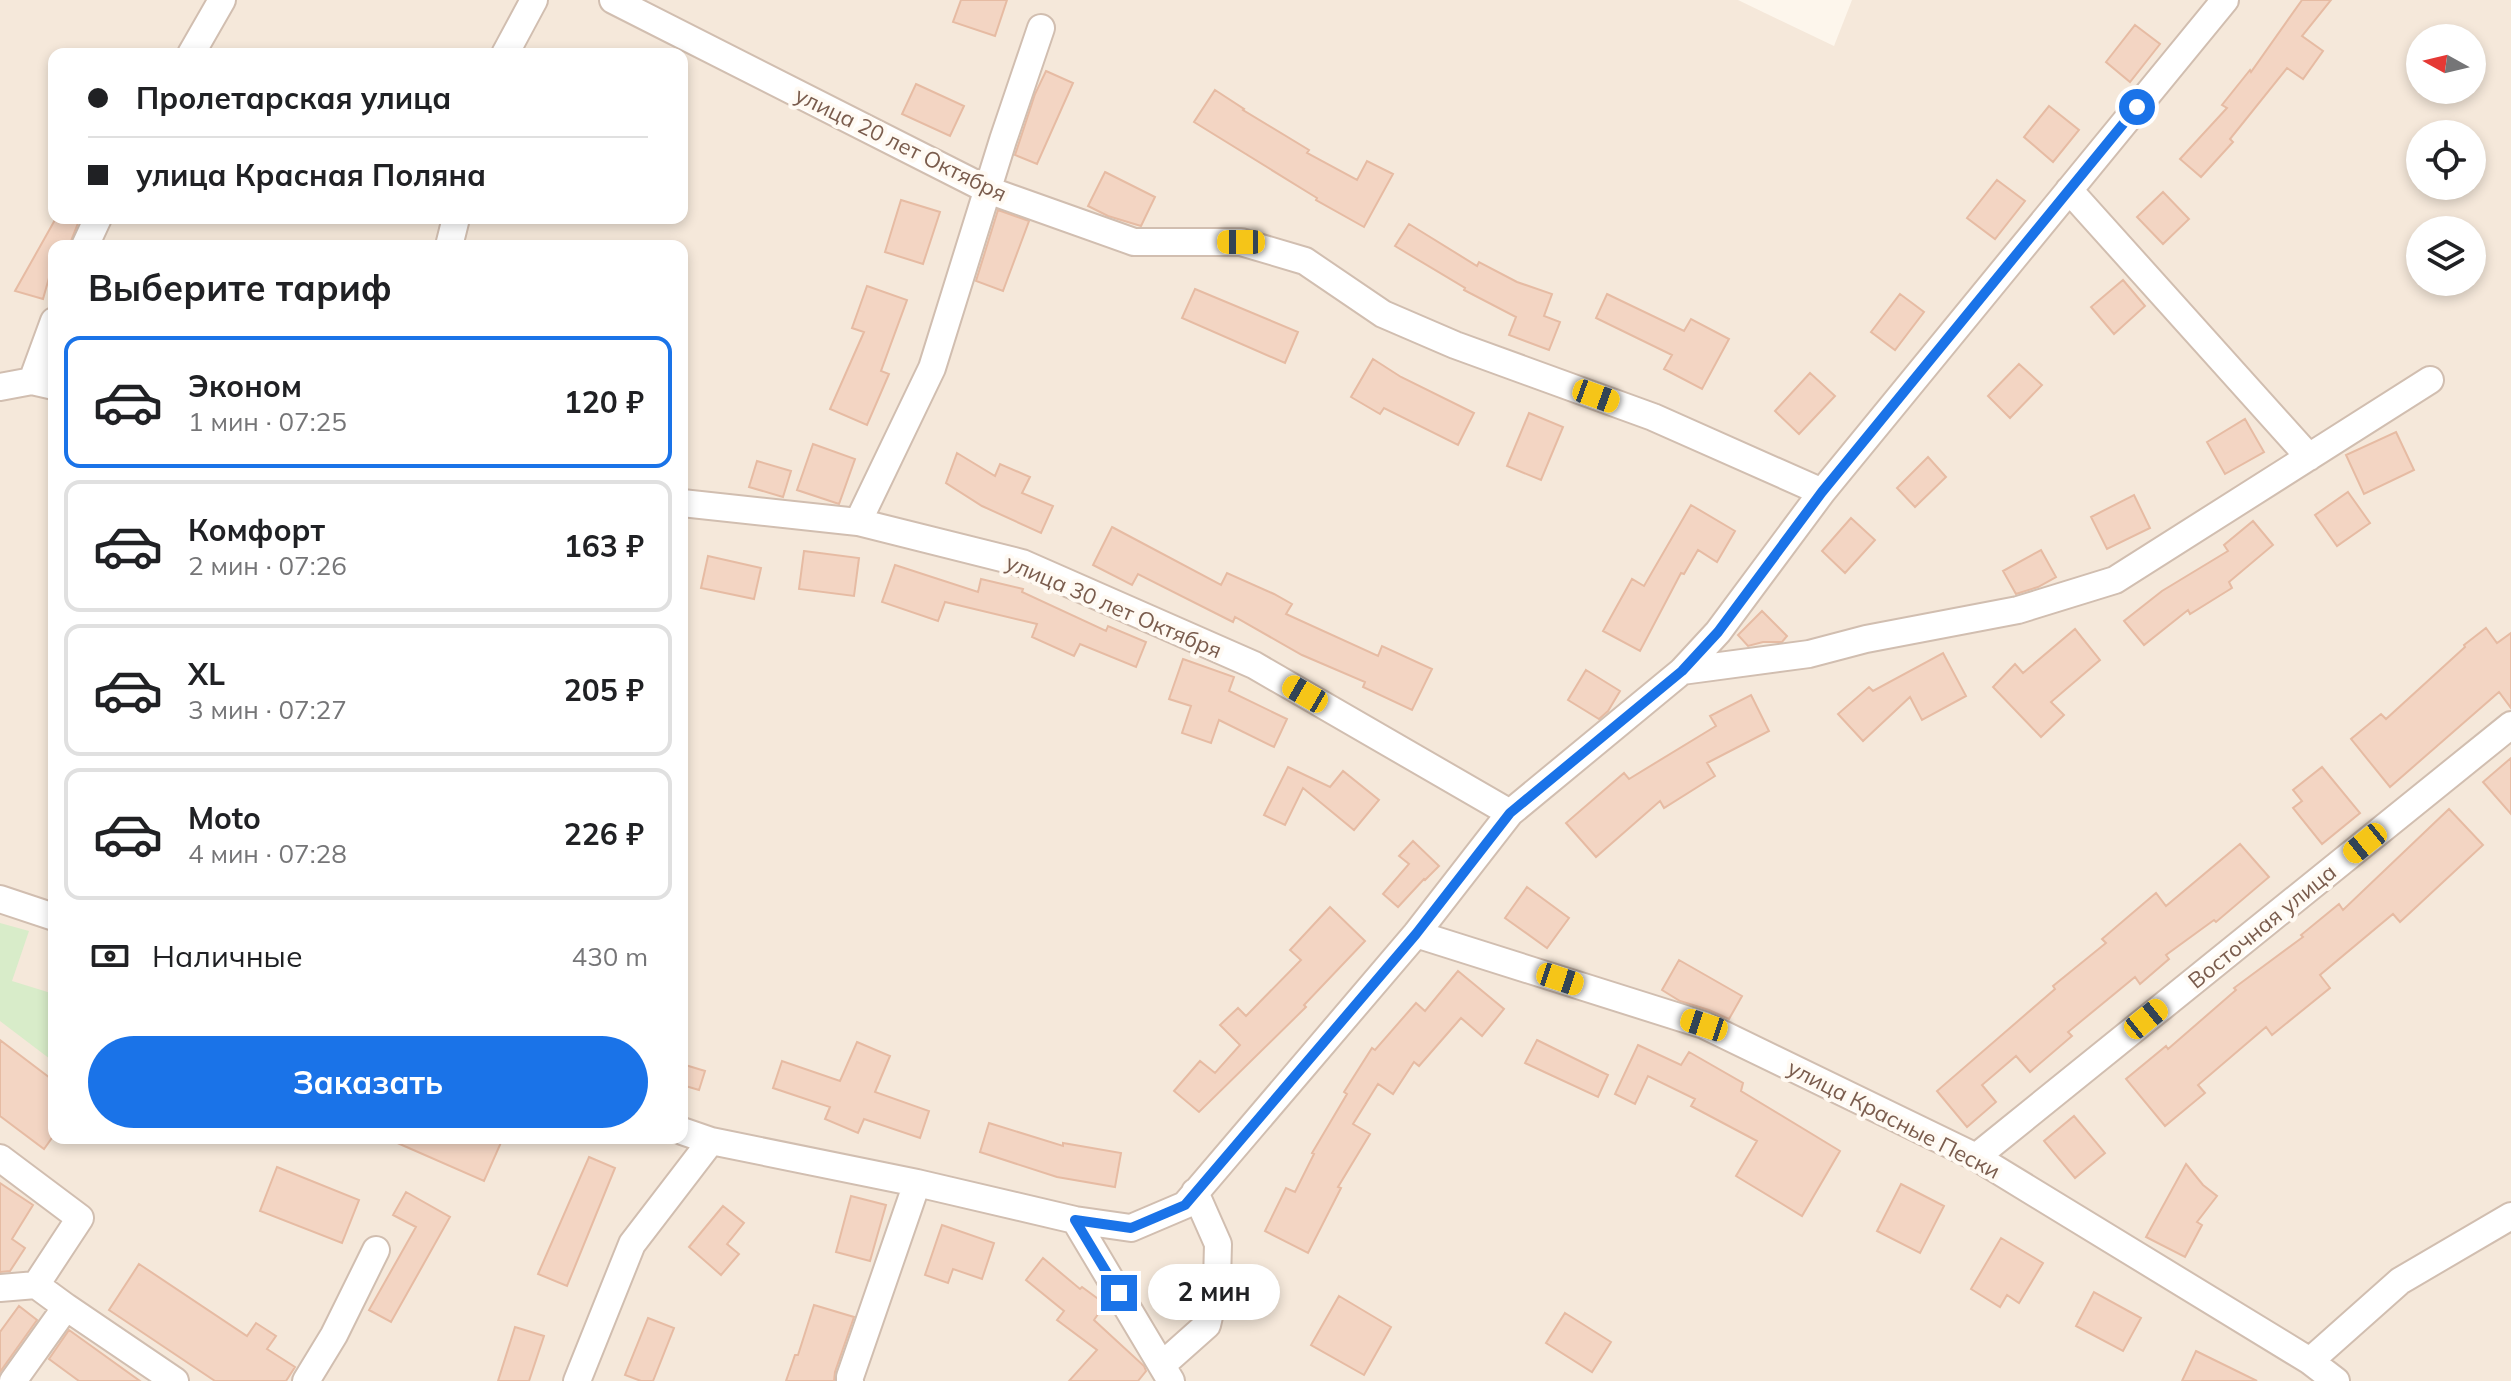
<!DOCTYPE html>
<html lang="ru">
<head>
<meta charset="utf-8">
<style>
	body { margin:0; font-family:Mulish,sans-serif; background:#f2f2f2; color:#202124; height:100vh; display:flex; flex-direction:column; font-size:30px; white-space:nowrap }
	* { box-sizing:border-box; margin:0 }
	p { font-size:26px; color:#757577 }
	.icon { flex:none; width:44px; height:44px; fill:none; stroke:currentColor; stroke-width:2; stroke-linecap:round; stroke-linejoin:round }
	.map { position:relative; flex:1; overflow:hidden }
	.panel { position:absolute; left:48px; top:240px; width:640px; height:904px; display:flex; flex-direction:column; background:#fff; border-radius:16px; box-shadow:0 4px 12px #0003 }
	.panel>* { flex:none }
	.hud { position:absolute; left:48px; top:48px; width:640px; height:176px; border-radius:16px; box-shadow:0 4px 12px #0003; display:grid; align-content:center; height:176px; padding:0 40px; background:#fff }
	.needle { width:52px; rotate:278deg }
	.controls { position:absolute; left:2406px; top:24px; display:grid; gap:16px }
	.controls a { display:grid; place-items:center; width:80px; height:80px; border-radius:50%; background:#fff; box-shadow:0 4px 12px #0003; font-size:40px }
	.end { position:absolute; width:36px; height:36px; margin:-18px; border:10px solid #1a73e8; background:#fff; box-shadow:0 0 0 4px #fff }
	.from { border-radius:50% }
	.bubble { position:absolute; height:56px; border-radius:28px; background:#fff; box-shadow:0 4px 12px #0003; font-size:26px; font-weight:700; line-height:56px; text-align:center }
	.car { position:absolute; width:24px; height:48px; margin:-24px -12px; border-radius:10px; box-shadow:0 0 6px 2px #0007; background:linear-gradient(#f5c518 24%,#345 0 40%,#f5c518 0 76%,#345 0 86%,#f5c518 0) }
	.hud b { display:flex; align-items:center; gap:28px; height:76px; font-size:30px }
	.hud b+b { border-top:2px solid #e0e0e0 }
	.hud i { width:20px; height:20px; background:#202124 }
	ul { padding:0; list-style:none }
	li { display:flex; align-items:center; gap:24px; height:132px; margin:0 16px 12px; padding:0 24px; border:4px solid #e0e0e0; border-radius:16px }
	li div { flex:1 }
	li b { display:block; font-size:30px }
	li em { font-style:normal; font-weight:700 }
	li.current { border-color:#1a73e8 }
	li>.icon { width:72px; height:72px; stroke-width:1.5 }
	h2 { padding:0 40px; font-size:36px; line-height:96px }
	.pay { display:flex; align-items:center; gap:20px; height:88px; padding:0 40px; font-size:30px }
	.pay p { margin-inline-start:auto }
	.action { display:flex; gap:16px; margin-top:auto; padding:16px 40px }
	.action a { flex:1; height:92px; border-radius:48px; background:#1a73e8; color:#fff; font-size:32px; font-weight:700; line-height:92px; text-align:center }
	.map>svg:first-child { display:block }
	.residential { fill:#f5e8da; fill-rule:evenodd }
	.green { fill:#d8ecc9 }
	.building { fill:#f3d5c3; stroke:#e6bba3; stroke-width:2 }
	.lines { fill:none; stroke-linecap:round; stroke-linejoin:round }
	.minor-casing { stroke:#d1beb0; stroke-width:30 }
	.minor { stroke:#fff; stroke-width:26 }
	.route { stroke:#1a73e8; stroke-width:10 }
	.labels { text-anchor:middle; stroke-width:8; stroke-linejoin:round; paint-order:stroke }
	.street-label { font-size:22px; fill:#7a5c4d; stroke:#fffaf3 }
</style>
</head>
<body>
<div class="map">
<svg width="2511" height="1381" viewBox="0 0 2511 1381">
	<rect width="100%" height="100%" fill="#fdf6ec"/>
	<path class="residential" d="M 0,0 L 1738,0 L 1834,46 L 1852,0 L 2511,0 L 2511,1381 L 0,1381 ZM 2420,38 L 2472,38 L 2472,90 L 2420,90 ZM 54,54 L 682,54 L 682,218 L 54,218 ZM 2420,134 L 2472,134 L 2472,186 L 2420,186 ZM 2420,230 L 2472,230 L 2472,282 L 2420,282 ZM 54,246 L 682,246 L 682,1138 L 54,1138 Z"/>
	<path class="green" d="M 0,923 L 29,931 L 12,981 L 54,994 L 54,1062 L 0,1021 Z"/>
	<path class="building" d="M 961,0 L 1007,0 L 995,36 L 953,22 Z
		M 2302,0 L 2331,0 L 2302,36 L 2323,51 L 2303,79 L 2287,68 L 2230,139 L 2233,142 L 2201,177 L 2180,159 L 2227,108 L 2222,105 L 2250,70 L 2251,72 Z
		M 2135,25 L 2160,44 L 2130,82 L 2106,62 Z
		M 1046,71 L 1073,83 L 1037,164 L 1015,155 L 1035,94 Z
		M 916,84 L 964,106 L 950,136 L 902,114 Z
		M 1215,90 L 1244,109 L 1243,110 L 1309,150 L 1307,153 L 1357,180 L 1367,161 L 1393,174 L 1364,227 L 1316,200 L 1317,198 L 1194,122 Z
		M 2049,106 L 2079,130 L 2053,162 L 2024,137 Z
		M 1105,172 L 1155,197 L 1141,226 L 1108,216 L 1088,206 Z
		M 1997,180 L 2025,201 L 1995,239 L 1967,218 Z
		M 2163,192 L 2189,219 L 2163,244 L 2137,217 Z
		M 901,200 L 940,212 L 923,264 L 885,252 Z
		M 998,210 L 1029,221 L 1003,291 L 976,281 Z
		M 56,218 L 80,218 L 69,246 L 54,246 L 54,260 L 43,299 L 15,291 Z
		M 1409,224 L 1477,266 L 1479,262 L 1517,282 L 1552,294 L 1544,316 L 1560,322 L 1549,350 L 1509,335 L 1516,317 L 1464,290 L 1465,288 L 1395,246 Z
		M 2123,280 L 2145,306 L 2114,334 L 2091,307 Z
		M 867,286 L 907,300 L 881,371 L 889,374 L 867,425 L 830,409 L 864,332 L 852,328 Z
		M 1195,289 L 1298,332 L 1285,363 L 1182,318 Z
		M 1607,294 L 1684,331 L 1691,319 L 1729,339 L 1702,389 L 1664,369 L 1672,355 L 1596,318 Z
		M 1900,294 L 1924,312 L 1895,350 L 1871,332 Z
		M 1373,359 L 1401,377 L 1474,413 L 1458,445 L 1384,408 L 1380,414 L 1351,397 Z
		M 2019,364 L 2042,385 L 2010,418 L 1988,396 Z
		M 1810,373 L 1835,396 L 1799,434 L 1775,411 Z
		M 1529,413 L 1563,427 L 1541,480 L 1507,466 Z
		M 2245,419 L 2264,452 L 2225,474 L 2207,442 Z
		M 2396,432 L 2414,470 L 2364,494 L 2346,455 Z
		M 813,444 L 855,459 L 839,504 L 797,490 Z
		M 957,453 L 995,476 L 1000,464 L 1030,477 L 1022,493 L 1053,506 L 1041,533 L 982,506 L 946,483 Z
		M 1928,457 L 1946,477 L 1915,507 L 1897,488 Z
		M 757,461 L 791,471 L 783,497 L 749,487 Z
		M 2348,492 L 2370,523 L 2337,546 L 2315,515 Z
		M 2134,495 L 2150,528 L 2107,549 L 2091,517 Z
		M 1691,505 L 1735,531 L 1717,562 L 1698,550 L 1684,574 L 1681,573 L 1640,651 L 1603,631 L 1632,579 L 1644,586 Z
		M 1851,518 L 1875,540 L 1845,573 L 1822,551 Z
		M 2253,521 L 2273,545 L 2229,582 L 2232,588 L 2190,614 L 2188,610 L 2144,645 L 2124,621 L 2162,591 L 2228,551 L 2224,545 Z
		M 1112,527 L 1221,585 L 1227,573 L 1274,594 L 1292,604 L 1286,614 L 1378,656 L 1382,646 L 1432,669 L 1412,710 L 1363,687 L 1365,682 L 1302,655 L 1235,617 L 1233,622 L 1138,574 L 1132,585 L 1093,565 Z
		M 2041,550 L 2056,577 L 2038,587 L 2016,594 L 2003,571 Z
		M 804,551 L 859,558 L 854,596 L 799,589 Z
		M 708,556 L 761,568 L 754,599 L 701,588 Z
		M 895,565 L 978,592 L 981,579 L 1023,589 L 1022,592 L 1106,631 L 1108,626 L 1146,642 L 1136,667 L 1080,644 L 1074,656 L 1032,637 L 1037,624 L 945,602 L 938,621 L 882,602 Z
		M 1762,611 L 1787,636 L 1782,642 L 1763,642 L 1748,646 L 1738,635 Z
		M 2486,628 L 2497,643 L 2511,633 L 2511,708 L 2499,692 L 2390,787 L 2351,739 L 2381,714 L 2386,719 L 2465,647 L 2464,645 Z
		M 2075,629 L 2100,660 L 2051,702 L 2064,715 L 2041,737 L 1993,687 L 2015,664 L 2023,673 Z
		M 1943,653 L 1966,696 L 1922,720 L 1910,697 L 1863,741 L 1838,714 L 1869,687 L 1873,691 Z
		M 1183,659 L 1234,677 L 1229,691 L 1287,719 L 1274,747 L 1219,720 L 1211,743 L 1182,733 L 1191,706 L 1169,699 Z
		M 1586,670 L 1620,691 L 1608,711 L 1599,719 L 1568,700 Z
		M 1751,695 L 1769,731 L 1707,763 L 1715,776 L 1664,808 L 1660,801 L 1596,857 L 1566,823 L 1624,773 L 1629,779 L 1716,726 L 1710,716 Z
		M 2511,758 L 2511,814 L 2483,782 Z
		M 1288,767 L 1330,787 L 1343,771 L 1379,800 L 1354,830 L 1303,788 L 1285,825 L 1264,815 Z
		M 2322,767 L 2360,813 L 2322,844 L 2293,808 L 2302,801 L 2293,790 Z
		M 2449,809 L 2483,845 L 2400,922 L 2393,914 L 2320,975 L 2330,988 L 2272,1035 L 2266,1027 L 2198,1085 L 2205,1093 L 2165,1126 L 2126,1079 L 2166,1046 L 2168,1049 L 2236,990 L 2234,988 L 2303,937 L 2301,935 L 2339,904 L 2343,910 Z
		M 1413,841 L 1439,866 L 1425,880 L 1424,879 L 1398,907 L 1383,894 L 1409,864 L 1399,856 Z
		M 2240,844 L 2269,877 L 2216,922 L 2214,920 L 2166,955 L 2169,959 L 2140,984 L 2135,977 L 2068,1032 L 2072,1036 L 2030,1072 L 2016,1056 L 1982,1085 L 1996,1102 L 1967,1127 L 1937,1091 L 2055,989 L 2053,986 L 2106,943 L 2102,939 L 2156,893 L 2166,906 Z
		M 1527,887 L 1569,918 L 1547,948 L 1505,918 Z
		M 1330,907 L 1365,941 L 1304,1005 L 1306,1007 L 1199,1112 L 1174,1091 L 1200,1061 L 1215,1073 L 1240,1045 L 1220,1025 L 1238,1008 L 1246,1016 L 1301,960 L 1290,950 Z
		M 1679,960 L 1742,996 L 1729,1019 L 1709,1010 L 1680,1001 L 1662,990 Z
		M 1458,971 L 1504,1009 L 1482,1036 L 1461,1018 L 1419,1066 L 1414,1062 L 1393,1094 L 1378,1084 L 1353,1124 L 1370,1134 L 1338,1187 L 1341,1188 L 1308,1253 L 1265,1231 L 1286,1188 L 1295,1192 L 1314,1154 L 1312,1153 L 1347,1094 L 1344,1092 L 1372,1048 L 1375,1050 L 1416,1003 L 1425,1011 Z
		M 0,1040 L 54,1081 L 54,1135 L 44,1149 L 0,1116 Z
		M 1537,1040 L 1608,1075 L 1598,1097 L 1525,1063 Z
		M 857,1042 L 890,1056 L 875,1092 L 929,1111 L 920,1138 L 864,1119 L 858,1133 L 825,1119 L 830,1107 L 773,1088 L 782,1061 L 840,1081 Z
		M 1638,1045 L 1681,1065 L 1689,1052 L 1743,1083 L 1741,1091 L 1840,1151 L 1802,1216 L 1736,1176 L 1757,1141 L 1691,1106 L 1695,1099 L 1648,1076 L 1635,1104 L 1615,1094 Z
		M 682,1064 L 705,1071 L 699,1090 L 682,1085 Z
		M 2074,1116 L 2105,1153 L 2075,1178 L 2044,1141 Z
		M 989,1123 L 1063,1146 L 1063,1143 L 1121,1153 L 1115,1187 L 1057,1177 L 980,1152 Z
		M 386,1138 L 503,1138 L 484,1181 Z
		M 589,1157 L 615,1168 L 567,1286 L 538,1274 Z
		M 2186,1164 L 2203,1185 L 2217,1196 L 2197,1222 L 2202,1225 L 2185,1257 L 2146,1237 Z
		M 277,1167 L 359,1200 L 342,1243 L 260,1211 Z
		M 0,1183 L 33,1205 L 12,1239 L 25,1248 L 10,1271 L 0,1272 Z
		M 1901,1184 L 1944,1206 L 1920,1253 L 1877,1231 Z
		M 406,1192 L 450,1217 L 391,1322 L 369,1310 L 416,1227 L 393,1215 Z
		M 851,1196 L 886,1205 L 870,1261 L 836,1252 Z
		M 723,1206 L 744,1223 L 727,1244 L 739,1254 L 721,1275 L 689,1247 Z
		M 942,1225 L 994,1243 L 982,1279 L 953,1269 L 948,1283 L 925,1275 Z
		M 2001,1238 L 2043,1263 L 2019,1303 L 2007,1295 L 2000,1307 L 1971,1289 Z
		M 1043,1258 L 1080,1289 L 1082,1287 L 1105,1304 L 1094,1320 L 1144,1366 L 1146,1371 L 1138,1381 L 1069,1381 L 1097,1350 L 1057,1320 L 1064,1311 L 1026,1280 Z
		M 139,1264 L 247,1336 L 256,1323 L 276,1336 L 267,1349 L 295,1367 L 286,1381 L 215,1381 L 109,1310 Z
		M 2094,1292 L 2141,1318 L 2123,1351 L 2076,1326 Z
		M 1339,1296 L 1391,1327 L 1364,1375 L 1311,1345 Z
		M 814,1305 L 854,1317 L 835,1372 L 834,1381 L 786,1381 L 795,1355 L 798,1355 Z
		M 19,1306 L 37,1320 L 0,1372 L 0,1332 Z
		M 1565,1313 L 1611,1342 L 1592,1372 L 1546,1343 Z
		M 648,1318 L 674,1328 L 653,1381 L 641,1381 L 625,1375 Z
		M 515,1327 L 544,1336 L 529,1381 L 498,1381 Z
		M 69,1330 L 140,1381 L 79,1381 L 49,1359 Z
		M 2196,1351 L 2257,1381 L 2182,1381 Z"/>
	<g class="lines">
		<defs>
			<path id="minor" d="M 613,0 L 988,190 L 1134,242 L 1241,242 L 1305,261 L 1383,314 L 1455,345 L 1653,417 L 1822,492
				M 191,54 L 222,0
				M 505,54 L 534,0
				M 2069,190 L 2309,457
				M 85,246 L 98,218
				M 449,246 L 456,218
				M 32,381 L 54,321
				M 0,387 L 32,381 L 54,386
				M 682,503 L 858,522 L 1022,563 L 1254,665 L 1510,813
				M 858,522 L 932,368 L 1003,140 L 1041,28
				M 1682,671 L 1809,654 L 1866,639 L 2018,610 L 2115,580 L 2430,380
				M 0,899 L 54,917
				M 1416,934 L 1704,1025 L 1976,1157 L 2310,1361 L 2336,1381
				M 682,1131 L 711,1141 L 917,1183 L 1075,1220 L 1131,1228 L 1185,1205 L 1416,934 L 1510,813 L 1682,671 L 1718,632 L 1822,492 L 2225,0
				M 1976,1157 L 2511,725
				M 0,1158 L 80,1218 L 36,1285 L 66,1307 L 13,1381
				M 1075,1220 L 1171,1381
				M 0,1288 L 36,1285
				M 66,1307 L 175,1381
				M 2310,1361 L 2400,1281 L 2511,1216
				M 1162,1365 L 1207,1325 L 1217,1282 L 1218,1244 L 1195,1192
				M 306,1381 L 334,1335 L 376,1250
				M 577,1381 L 632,1244 L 711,1141
				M 850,1381 L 850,1377 L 917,1183"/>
		</defs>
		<use href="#minor" class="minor-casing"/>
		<use href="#minor" class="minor"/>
	</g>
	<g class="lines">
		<path class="route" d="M 1119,1293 L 1075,1220 L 1131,1228 L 1185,1205 L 1416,934 L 1510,813 L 1682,671 L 1718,632 L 1822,492 L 2137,107"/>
	</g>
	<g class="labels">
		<g class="street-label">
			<text transform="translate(901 144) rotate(26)" y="8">улица 20 лет Октября</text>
			<text transform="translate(1114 606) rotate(23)" y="8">улица 30 лет Октября</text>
			<text transform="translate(2262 926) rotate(-39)" y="8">Восточная улица</text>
			<text transform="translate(1894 1119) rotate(27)" y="8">улица Красные Пески</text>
		</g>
	</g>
</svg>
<div class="controls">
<a><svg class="needle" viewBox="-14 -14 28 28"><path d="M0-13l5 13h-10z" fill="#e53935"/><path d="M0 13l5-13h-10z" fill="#757577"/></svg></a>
<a><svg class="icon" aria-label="locate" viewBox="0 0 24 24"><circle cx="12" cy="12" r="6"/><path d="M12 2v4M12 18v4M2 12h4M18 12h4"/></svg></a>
<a><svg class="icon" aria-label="layers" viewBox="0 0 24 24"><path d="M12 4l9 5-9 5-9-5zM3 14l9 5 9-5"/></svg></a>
</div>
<i class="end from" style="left:2137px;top:107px"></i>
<i class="end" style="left:1119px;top:1293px"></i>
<div class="bubble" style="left:1148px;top:1264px;width:132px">2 мин</div>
<i class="car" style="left:1241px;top:242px;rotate:270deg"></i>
<i class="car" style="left:1596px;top:396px;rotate:110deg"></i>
<i class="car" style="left:1305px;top:694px;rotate:300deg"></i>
<i class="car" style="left:2365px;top:843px;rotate:231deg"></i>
<i class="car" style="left:1560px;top:979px;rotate:108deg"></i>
<i class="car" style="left:2146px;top:1019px;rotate:51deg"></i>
<i class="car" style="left:1704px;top:1025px;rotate:288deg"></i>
<div class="hud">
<b><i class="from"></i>Пролетарская улица</b>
<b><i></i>улица Красная Поляна</b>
</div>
<section class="panel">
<h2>Выберите тариф</h2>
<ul>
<li class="current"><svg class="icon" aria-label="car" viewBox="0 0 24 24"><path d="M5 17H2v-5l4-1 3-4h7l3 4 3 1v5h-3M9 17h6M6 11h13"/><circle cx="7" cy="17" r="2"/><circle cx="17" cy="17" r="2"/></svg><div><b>Эконом</b><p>1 мин · 07:25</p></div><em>120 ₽</em></li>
<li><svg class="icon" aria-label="car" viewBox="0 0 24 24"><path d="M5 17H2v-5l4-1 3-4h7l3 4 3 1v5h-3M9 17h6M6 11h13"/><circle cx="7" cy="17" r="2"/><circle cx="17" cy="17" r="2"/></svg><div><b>Комфорт</b><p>2 мин · 07:26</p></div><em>163 ₽</em></li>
<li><svg class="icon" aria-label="car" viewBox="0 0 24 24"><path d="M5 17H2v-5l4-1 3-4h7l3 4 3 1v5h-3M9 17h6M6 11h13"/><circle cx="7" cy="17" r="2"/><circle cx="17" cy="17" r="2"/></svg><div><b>XL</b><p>3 мин · 07:27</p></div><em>205 ₽</em></li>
<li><svg class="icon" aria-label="car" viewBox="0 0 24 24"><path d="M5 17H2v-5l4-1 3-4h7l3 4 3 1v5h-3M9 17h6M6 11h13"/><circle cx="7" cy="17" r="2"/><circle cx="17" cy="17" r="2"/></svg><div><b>Moto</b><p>4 мин · 07:28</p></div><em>226 ₽</em></li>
</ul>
<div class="pay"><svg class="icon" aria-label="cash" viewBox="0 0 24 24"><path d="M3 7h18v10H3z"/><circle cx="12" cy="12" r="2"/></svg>Наличные<p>430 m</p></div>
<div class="action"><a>Заказать</a></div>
</section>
</div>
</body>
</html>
